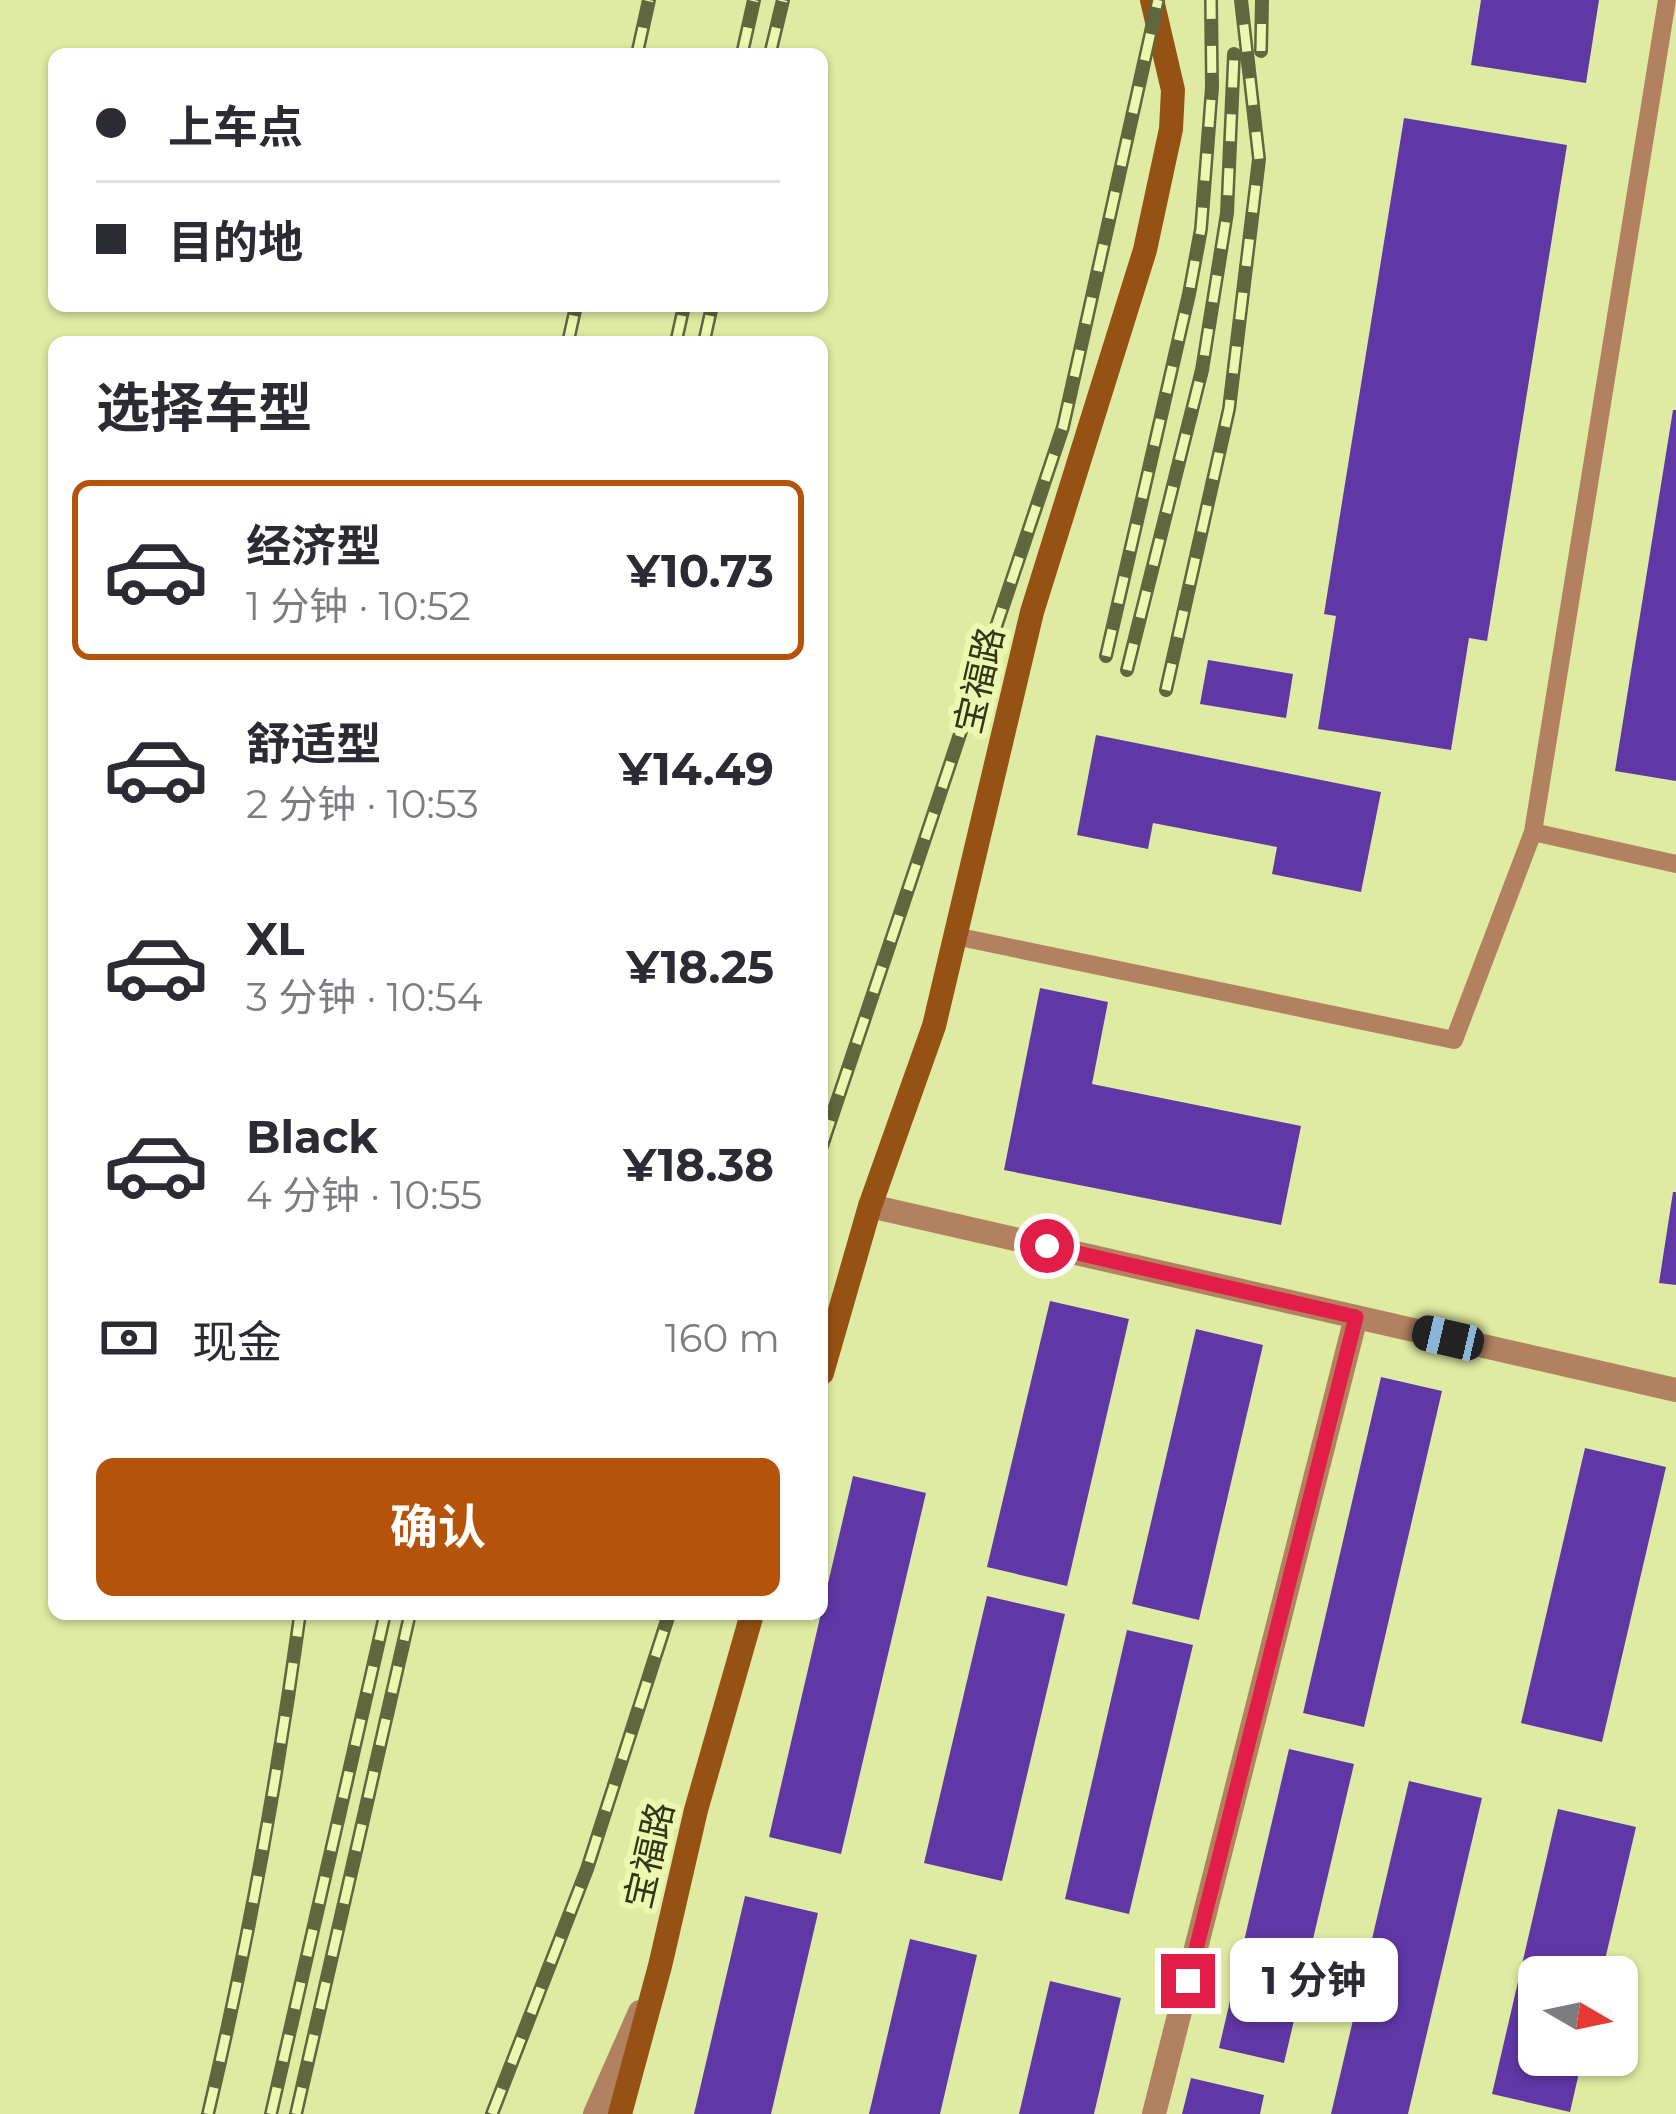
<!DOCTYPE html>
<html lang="zh">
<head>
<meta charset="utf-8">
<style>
	body { margin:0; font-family:Montserrat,"Noto Sans SC",sans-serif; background:#f2f2f3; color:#2b2b33; height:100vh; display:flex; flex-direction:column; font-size:45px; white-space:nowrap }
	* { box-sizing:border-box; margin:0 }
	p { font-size:39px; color:#7c7c81 }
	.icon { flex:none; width:66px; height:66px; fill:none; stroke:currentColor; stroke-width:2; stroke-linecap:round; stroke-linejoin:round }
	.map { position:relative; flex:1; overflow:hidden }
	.drawer { position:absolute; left:48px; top:336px; width:780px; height:1284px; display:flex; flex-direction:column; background:#fff; border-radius:18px; box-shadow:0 3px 9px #0004 }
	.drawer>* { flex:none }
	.top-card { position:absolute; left:48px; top:48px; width:780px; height:264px; border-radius:18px; box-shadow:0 3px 9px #0004; display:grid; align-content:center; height:264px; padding:0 48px; background:#fff }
	.needle { width:78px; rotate:99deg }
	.buttons { position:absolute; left:1518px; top:1956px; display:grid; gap:24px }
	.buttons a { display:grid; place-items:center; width:120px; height:120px; border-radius:18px; background:#fff; box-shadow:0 3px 9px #0004; font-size:60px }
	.end { position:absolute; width:54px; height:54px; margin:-27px; border:15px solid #e11d48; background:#fff; box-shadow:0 0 0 6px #fff }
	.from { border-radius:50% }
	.bubble { position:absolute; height:84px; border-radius:18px; background:#fff; box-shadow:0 3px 9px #0004; font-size:39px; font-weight:700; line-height:84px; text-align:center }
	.car { position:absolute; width:36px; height:72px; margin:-36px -18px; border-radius:15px; box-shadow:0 0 9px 3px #0007; background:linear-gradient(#222 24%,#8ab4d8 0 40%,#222 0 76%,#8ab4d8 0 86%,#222 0) }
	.top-card b { display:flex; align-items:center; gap:42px; height:114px; font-size:45px }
	.top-card b+b { border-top:3px solid #e1e1e2 }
	.top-card i { width:30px; height:30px; background:#2b2b33 }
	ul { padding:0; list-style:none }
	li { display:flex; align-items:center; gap:36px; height:180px; margin:0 24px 18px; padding:0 24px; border:6px solid transparent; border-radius:18px }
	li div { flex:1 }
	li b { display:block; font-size:45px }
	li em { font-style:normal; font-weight:700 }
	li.active { border-color:#b45309 }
	li>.icon { width:108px; height:108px; stroke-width:1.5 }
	h2 { padding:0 48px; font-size:54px; line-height:144px }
	.pay { display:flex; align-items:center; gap:30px; height:132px; padding:0 48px; font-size:45px }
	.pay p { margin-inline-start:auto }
	.button { display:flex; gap:24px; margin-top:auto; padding:24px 48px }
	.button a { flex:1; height:138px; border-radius:18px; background:#b45309; color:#fff; font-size:48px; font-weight:700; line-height:138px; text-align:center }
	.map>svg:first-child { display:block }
	.building { fill:#6038a6 }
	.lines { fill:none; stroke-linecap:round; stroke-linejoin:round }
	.service { stroke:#b28260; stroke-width:18 }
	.minor { stroke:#b28260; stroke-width:24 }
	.tertiary { stroke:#b28260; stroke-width:24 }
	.secondary { stroke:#965115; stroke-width:24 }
	.rail-casing { stroke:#60663d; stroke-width:14 }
	.rail { stroke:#ecf8af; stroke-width:9; stroke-dasharray:27; stroke-linecap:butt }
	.route { stroke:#e11d48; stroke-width:15 }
	.labels { text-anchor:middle; stroke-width:12; stroke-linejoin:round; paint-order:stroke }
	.street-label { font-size:36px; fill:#323619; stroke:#ecf8af }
</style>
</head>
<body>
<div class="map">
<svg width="1676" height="2114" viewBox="0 0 1676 2114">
	<rect width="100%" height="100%" fill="#dfeba2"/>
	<path class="building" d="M 1481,0 L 1599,0 L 1586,83 L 1471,65 Z
		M 1404,118 L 1567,145 L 1487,641 L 1469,638 L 1451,750 L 1318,729 L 1336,616 L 1324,614 Z
		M 1673,410 L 1676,410 L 1676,781 L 1615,771 Z
		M 1208,660 L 1293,674 L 1286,718 L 1200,704 Z
		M 1096,735 L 1381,792 L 1361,892 L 1272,874 L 1277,847 L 1153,823 L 1148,849 L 1077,835 Z
		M 1040,988 L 1108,1002 L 1092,1084 L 1301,1126 L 1281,1225 L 1004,1170 Z
		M 1673,1192 L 1676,1192 L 1676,1285 L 1659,1283 Z
		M 1050,1301 L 1129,1319 L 1067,1586 L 987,1567 Z
		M 1196,1329 L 1263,1345 L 1199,1620 L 1132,1604 Z
		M 1381,1377 L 1442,1391 L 1364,1727 L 1303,1713 Z
		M 1585,1448 L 1666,1467 L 1602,1742 L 1521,1723 Z
		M 853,1476 L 926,1493 L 841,1854 L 769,1837 Z
		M 987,1596 L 1065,1614 L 1002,1881 L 924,1863 Z
		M 1127,1630 L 1193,1645 L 1129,1914 L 1065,1899 Z
		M 1289,1749 L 1354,1764 L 1284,2063 L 1219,2048 Z
		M 1409,1781 L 1482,1798 L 1408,2114 L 1331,2114 Z
		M 1558,1809 L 1636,1827 L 1601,1977 L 1539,1977 L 1539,2055 L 1583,2055 L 1570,2112 L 1492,2094 Z
		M 745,1896 L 818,1913 L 771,2114 L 694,2114 Z
		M 910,1939 L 977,1955 L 940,2114 L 869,2114 Z
		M 1050,1981 L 1121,1998 L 1094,2114 L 1019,2114 Z
		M 1191,2078 L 1264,2095 L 1260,2114 L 1182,2114 Z"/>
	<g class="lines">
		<path class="service" d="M 1533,832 L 1676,864
			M 955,936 L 1454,1040 L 1533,832 L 1667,0"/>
		<path class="minor" d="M 870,1206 L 1676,1390
			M 1154,2114 L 1356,1317"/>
		<path class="tertiary" d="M 595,2114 L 640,2012"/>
		<path class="secondary" d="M 822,1373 L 870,1206 L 934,1026 L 1032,612 L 1145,250 L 1171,129 L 1173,90 L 1152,0
			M 620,2114 L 660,1966 L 696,1810 L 752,1614"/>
		<defs>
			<path id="rail" d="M 1261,51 L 1262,0
				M 637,54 L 649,0
				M 742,54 L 754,0
				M 770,54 L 783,0
				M 568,342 L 576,306
				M 676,342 L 684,306
				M 704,342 L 712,306
				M 1106,656 L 1189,294 L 1201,229 L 1212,87 L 1211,0
				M 1127,670 L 1202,370 L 1227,213 L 1234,54
				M 1166,690 L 1229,409 L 1259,159 L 1241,0
				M 822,1146 L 1063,427 L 1158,0
				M 208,2114 C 247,1949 277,1782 300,1614
				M 271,2114 L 385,1614
				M 296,2114 L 410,1614
				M 492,2114 L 587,1869 L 669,1614"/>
		</defs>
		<use href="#rail" class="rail-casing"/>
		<use href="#rail" class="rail"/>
	</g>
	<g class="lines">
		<path class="route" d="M 1047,1246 L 1356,1317 L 1188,1981"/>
	</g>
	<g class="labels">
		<g class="street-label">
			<text transform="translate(979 680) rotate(-77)" y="13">宝福路</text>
			<text transform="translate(649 1855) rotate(-77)" y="13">宝福路</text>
		</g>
	</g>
</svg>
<div class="buttons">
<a><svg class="needle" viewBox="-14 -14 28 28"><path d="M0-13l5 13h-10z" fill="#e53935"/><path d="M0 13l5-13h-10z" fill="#7c7c81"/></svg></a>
</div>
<i class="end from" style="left:1047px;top:1246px"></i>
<i class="end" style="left:1188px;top:1981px"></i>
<div class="bubble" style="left:1230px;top:1938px;width:168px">1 分钟</div>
<i class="car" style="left:1448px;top:1338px;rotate:283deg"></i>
<div class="top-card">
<b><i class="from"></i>上车点</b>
<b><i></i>目的地</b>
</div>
<section class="drawer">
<h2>选择车型</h2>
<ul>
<li class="active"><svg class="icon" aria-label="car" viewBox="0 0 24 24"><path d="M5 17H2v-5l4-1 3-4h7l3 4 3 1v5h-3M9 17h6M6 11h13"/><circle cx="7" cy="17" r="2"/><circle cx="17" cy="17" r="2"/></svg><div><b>经济型</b><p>1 分钟 · 10:52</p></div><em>¥10.73</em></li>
<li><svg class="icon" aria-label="car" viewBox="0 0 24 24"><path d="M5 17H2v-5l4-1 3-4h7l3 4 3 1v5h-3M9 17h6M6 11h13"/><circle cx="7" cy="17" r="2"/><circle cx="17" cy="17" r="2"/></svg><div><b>舒适型</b><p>2 分钟 · 10:53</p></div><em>¥14.49</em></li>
<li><svg class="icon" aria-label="car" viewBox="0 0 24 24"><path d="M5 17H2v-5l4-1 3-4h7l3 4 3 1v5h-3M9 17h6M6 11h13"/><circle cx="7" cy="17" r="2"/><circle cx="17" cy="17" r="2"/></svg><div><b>XL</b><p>3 分钟 · 10:54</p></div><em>¥18.25</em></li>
<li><svg class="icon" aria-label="car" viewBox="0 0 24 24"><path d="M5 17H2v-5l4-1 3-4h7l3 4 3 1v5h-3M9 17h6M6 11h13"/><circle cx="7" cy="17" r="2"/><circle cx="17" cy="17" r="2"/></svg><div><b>Black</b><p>4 分钟 · 10:55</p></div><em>¥18.38</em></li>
</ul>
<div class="pay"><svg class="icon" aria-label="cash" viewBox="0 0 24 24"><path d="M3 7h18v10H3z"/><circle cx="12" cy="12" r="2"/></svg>现金<p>160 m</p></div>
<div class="button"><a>确认</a></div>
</section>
</div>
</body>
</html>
